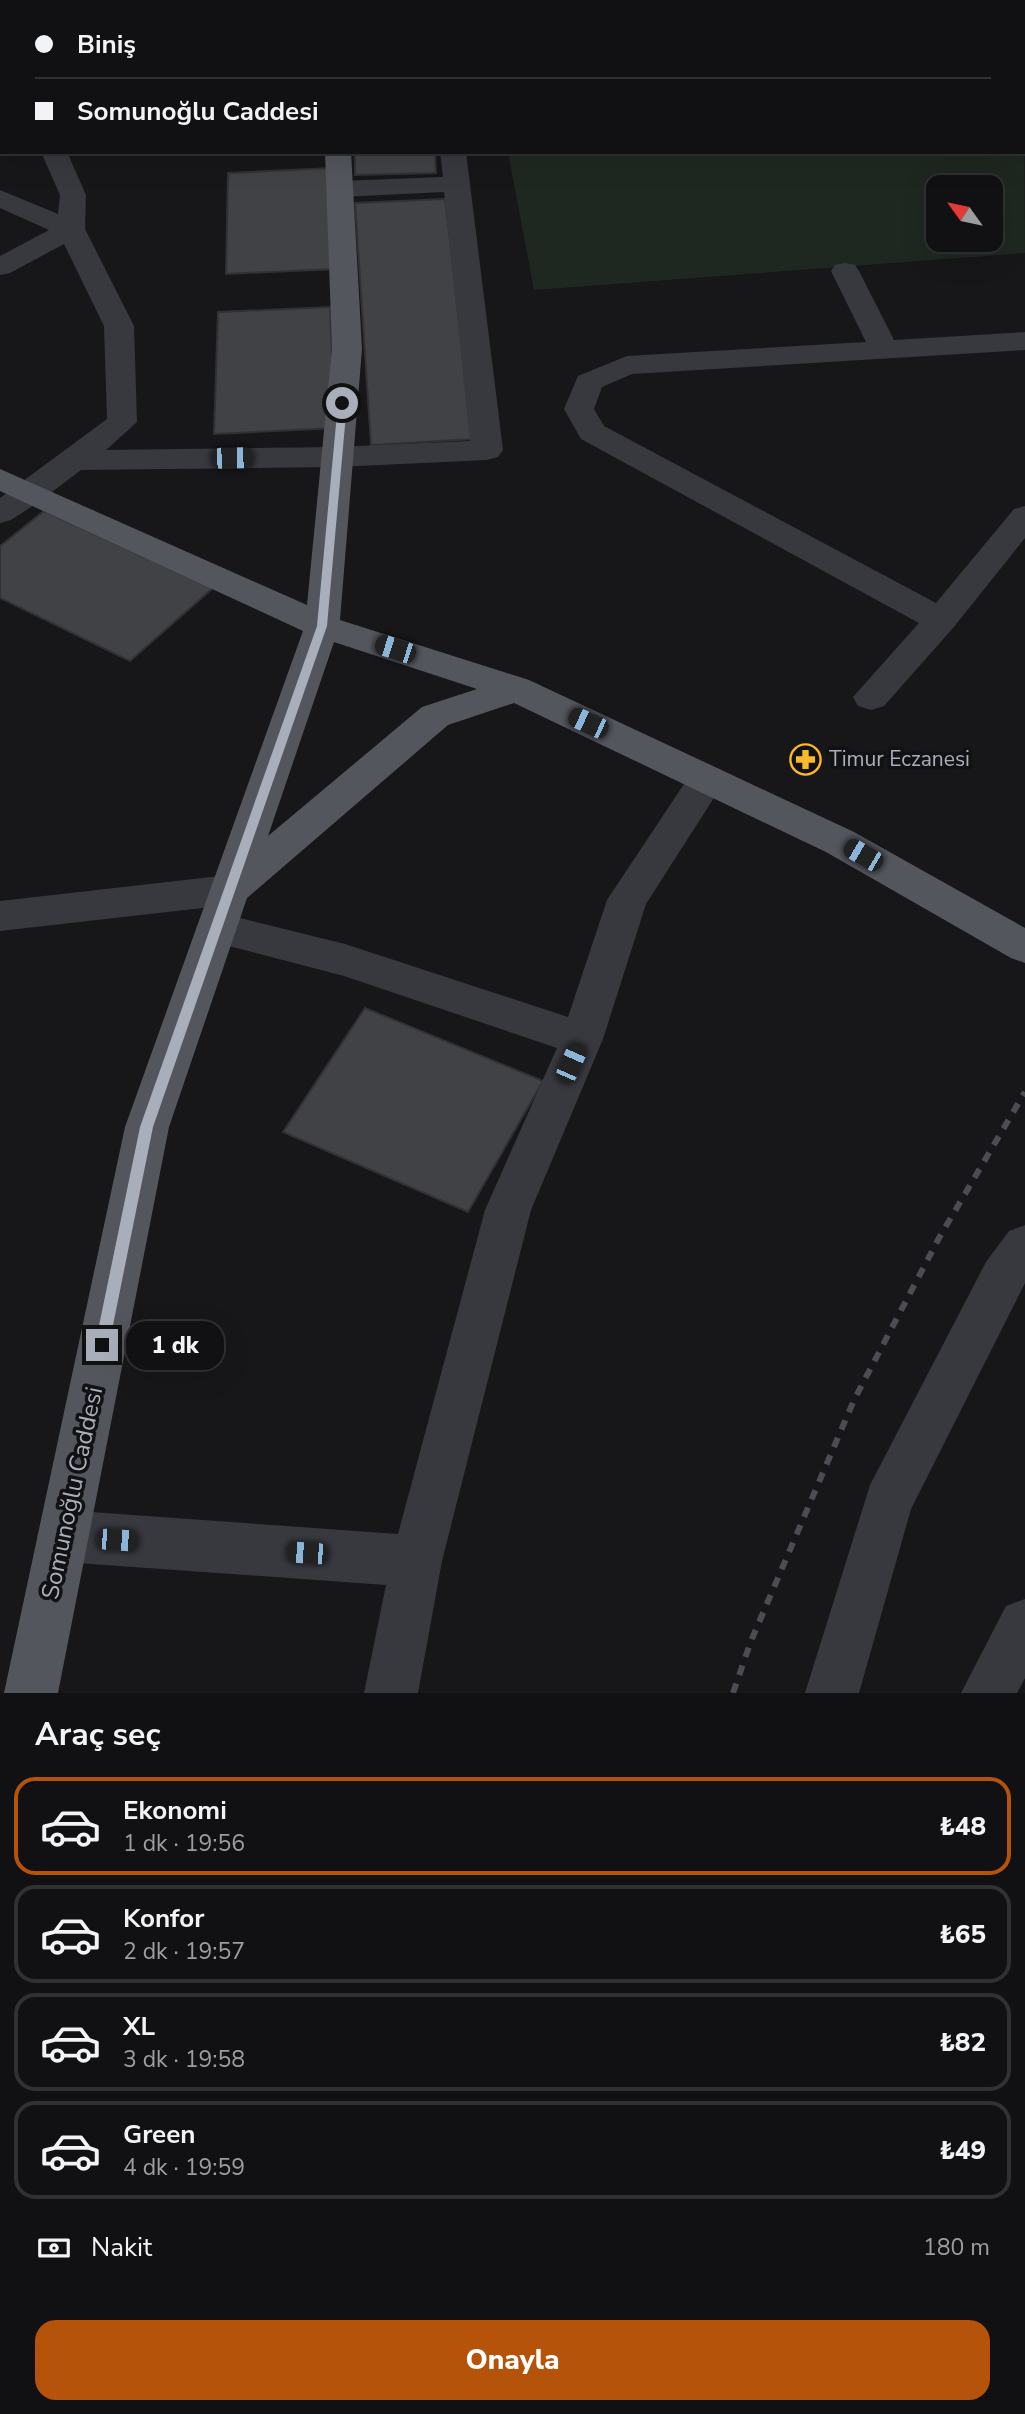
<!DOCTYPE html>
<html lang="tr">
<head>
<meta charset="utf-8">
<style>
	body { margin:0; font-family:"Nunito Sans",sans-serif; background:#1e1f21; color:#f1f3f6; height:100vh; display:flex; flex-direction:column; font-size:26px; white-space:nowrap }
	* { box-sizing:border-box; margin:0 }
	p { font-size:23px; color:#9c9da0 }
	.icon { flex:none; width:38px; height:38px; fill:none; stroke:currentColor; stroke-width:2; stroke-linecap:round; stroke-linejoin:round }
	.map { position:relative; height:1693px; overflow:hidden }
	.drawer { display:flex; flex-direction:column; background:#111113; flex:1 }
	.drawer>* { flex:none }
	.guide { position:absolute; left:0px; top:0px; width:1026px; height:154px; box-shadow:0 7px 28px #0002,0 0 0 2px #303133; display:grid; align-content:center; height:154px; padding:0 35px; background:#111113 }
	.needle { width:46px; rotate:303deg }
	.tools { position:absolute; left:926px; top:175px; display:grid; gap:14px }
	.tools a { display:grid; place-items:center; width:77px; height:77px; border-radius:14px; background:#111113; box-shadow:0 7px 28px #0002,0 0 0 2px #303133; font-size:35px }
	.end { position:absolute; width:32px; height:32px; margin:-16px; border:9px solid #a8aeba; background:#111; box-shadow:0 0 0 4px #111 }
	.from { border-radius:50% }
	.bubble { position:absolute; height:49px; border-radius:21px; background:#111113; box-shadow:0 7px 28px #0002,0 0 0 2px #303133; font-size:23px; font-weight:800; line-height:49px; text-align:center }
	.car { position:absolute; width:21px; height:42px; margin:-21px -10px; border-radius:9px; box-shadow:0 0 5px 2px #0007; background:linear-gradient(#222 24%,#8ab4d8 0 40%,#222 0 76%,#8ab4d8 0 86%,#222 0) }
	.guide b { display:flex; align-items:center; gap:24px; height:66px; font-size:26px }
	.guide b+b { border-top:2px solid #303133 }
	.guide i { width:18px; height:18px; background:#f1f3f6 }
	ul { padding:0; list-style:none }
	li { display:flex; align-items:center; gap:21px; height:98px; margin:0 14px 10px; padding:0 21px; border:4px solid #303133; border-radius:21px }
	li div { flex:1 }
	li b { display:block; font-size:26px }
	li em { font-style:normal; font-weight:800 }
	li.active { border-color:#b45309 }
	li>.icon { width:63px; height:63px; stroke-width:1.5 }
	h2 { padding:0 35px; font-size:32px; line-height:84px }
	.pay { display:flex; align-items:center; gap:18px; height:77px; padding:0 35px; font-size:26px }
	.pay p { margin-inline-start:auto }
	.button { display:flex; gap:14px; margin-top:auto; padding:14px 35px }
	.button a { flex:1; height:80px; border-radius:21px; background:#b45309; color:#fff; font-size:28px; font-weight:800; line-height:80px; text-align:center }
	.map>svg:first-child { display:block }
	.built { fill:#232326 }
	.green { fill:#1f2820; fill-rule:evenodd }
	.building { fill:#414246; stroke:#313135; stroke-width:2 }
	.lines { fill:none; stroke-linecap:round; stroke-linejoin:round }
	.minor { fill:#38393f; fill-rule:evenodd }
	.major { fill:#54565e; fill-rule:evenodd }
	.rail { stroke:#4b4d54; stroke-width:6; stroke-dasharray:10 9; stroke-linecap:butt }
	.route { fill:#a8aeba }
	.labels { text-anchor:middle; stroke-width:7; stroke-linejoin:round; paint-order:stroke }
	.poi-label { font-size:21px; fill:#a8aeba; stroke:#121214; text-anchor:start }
	.near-street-label { font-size:24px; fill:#a8aeba; stroke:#121214 }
</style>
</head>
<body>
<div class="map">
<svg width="1025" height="1693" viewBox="0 0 1025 1693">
	<rect width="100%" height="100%" fill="#171719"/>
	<path class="built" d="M 0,0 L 285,0 L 2,2 L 2,30 Z"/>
	<path class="green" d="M 1024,80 L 1025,253 L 534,290 L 508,152 L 1024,152 ZM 938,187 L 990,187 L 990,240 L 938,240 Z"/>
	<path class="building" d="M 77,0 L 182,0 L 77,2 Z
		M 355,152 L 435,152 L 436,173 L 355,175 Z
		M 330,168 L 335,269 L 226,274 L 228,173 Z
		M 445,199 L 474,439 L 371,445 L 355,203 Z
		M 330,307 L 335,428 L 214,434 L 218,312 Z
		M 44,511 L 213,588 L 130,661 L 0,598 L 0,546 Z
		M 365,1008 L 543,1081 L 468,1212 L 283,1132 Z"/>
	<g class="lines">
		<path class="minor" d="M 432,0 L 456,0 L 456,2 L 433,2 Z
			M 0,35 L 2,35 L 2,53 L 0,53 Z
			M 1024,93 L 1025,93 L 1025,108 L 1024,108 Z
			M 41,152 L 67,152 L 86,195 L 85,229 L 134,326 L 137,422 L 106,450 L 337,447 L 470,441 L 444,192 L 340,197 L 331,195 L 327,189 L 331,183 L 340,181 L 443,177 L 440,152 L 466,152 L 503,450 L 498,457 L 487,460 L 337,467 L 81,470 L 40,501 L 11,520 L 0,523 L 0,498 L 107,419 L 104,326 L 64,244 L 10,273 L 0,275 L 0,256 L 49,230 L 0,208 L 0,190 L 58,214 L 60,195 Z
			M 845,263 L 855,265 L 859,271 L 894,340 L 1025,332 L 1025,350 L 632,374 L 602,387 L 594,409 L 604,426 L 936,603 L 1014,509 L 1025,506 L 1025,538 L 953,628 L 884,706 L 871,710 L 858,706 L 853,697 L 919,623 L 581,439 L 564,409 L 578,376 L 627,356 L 866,342 L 831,271 L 835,265 Z
			M 707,765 L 720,769 L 726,779 L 646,904 L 603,1039 L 531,1210 L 442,1561 L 418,1693 L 364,1693 L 386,1585 L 63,1562 L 45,1554 L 37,1536 L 45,1518 L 63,1510 L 398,1534 L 485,1210 L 557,1048 L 344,976 L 202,939 L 196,928 L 202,917 L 216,912 L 345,944 L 568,1017 L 607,900 L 694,769 Z
			M 229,875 L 243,879 L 249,890 L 243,901 L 229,905 L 0,931 L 0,901 Z
			M 1025,1225 L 1025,1283 L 911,1509 L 859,1693 L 805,1693 L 870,1485 L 986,1262 L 1009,1231 Z
			M 1025,1599 L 1025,1678 L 1017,1693 L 961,1693 L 1006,1606 Z"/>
		<path class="major" d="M 326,0 L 350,0 L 350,2 L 326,2 Z
			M 820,0 L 852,0 L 853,2 L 822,2 Z
			M 972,0 L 1005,0 L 1006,2 L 974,2 Z
			M 1025,0 L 1025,14 L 1024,14 L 1024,2 L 1017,2 Z
			M 1024,27 L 1025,27 L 1025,41 L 1024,41 Z
			M 325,152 L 351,152 L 362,349 L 340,620 L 529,680 L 854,832 L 1025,928 L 1025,963 L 1011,958 L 826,852 L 514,703 L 448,725 L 247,898 L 169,1127 L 58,1693 L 4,1693 L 125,1127 L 303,631 L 0,491 L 0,469 L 307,605 L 332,349 ZM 334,642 L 477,689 L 422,707 L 268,836 Z"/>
		<path class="rail" d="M 733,1693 L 751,1641 L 854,1400 L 939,1238 L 1025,1092"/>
	</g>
	<path class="route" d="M 342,400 L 347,403 L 327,626 L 153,1127 L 109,1345 L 102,1352 L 95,1345 L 140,1127 L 317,626 L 338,403 Z"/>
	<defs>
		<symbol id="pharmacy-ring" viewBox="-11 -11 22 22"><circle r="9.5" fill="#121214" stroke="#fdb72b" stroke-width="1.5"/><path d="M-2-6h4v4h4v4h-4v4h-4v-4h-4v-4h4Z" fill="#fdb72b"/></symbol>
	</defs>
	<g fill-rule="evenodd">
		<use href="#pharmacy-ring" x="788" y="742" width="35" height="35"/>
	</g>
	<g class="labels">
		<g class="poi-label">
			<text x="829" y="766">Timur Eczanesi</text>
		</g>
		<g class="near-street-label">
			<text transform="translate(72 1493) rotate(-78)" y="8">Somunoğlu Caddesi</text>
		</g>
	</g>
</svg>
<div class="tools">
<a><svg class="needle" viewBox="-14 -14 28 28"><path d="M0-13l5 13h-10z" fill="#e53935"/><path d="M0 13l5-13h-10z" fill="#9c9da0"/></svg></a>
</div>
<i class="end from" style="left:342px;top:403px"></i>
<i class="end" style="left:102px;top:1345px"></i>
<div class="bubble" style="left:126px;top:1321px;width:98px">1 dk</div>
<i class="car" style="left:232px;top:458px;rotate:89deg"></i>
<i class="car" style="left:395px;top:649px;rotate:288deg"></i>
<i class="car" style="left:588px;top:723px;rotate:295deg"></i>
<i class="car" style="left:863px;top:855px;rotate:300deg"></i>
<i class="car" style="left:571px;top:1063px;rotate:24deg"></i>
<i class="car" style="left:117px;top:1540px;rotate:94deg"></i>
<i class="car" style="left:307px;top:1553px;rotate:274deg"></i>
<div class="guide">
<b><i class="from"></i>Biniş</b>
<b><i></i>Somunoğlu Caddesi</b>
</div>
</div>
<section class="drawer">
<h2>Araç seç</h2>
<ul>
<li class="active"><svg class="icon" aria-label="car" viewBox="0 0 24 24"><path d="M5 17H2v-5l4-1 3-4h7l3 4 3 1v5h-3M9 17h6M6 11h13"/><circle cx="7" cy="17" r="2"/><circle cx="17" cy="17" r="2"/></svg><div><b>Ekonomi</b><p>1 dk · 19:56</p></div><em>₺48</em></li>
<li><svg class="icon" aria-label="car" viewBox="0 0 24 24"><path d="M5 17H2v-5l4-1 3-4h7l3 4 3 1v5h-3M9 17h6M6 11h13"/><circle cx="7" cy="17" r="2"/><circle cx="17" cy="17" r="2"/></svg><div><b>Konfor</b><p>2 dk · 19:57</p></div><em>₺65</em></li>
<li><svg class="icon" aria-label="car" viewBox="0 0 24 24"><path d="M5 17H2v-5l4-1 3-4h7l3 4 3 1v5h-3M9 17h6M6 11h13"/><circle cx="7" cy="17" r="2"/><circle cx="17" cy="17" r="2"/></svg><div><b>XL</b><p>3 dk · 19:58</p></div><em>₺82</em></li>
<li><svg class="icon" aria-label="car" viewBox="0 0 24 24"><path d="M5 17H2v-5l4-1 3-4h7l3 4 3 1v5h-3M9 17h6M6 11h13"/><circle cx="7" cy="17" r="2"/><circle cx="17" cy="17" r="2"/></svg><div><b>Green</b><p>4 dk · 19:59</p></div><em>₺49</em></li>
</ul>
<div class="pay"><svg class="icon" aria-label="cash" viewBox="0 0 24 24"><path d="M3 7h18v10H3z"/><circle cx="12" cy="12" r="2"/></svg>Nakit<p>180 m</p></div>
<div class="button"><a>Onayla</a></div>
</section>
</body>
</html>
